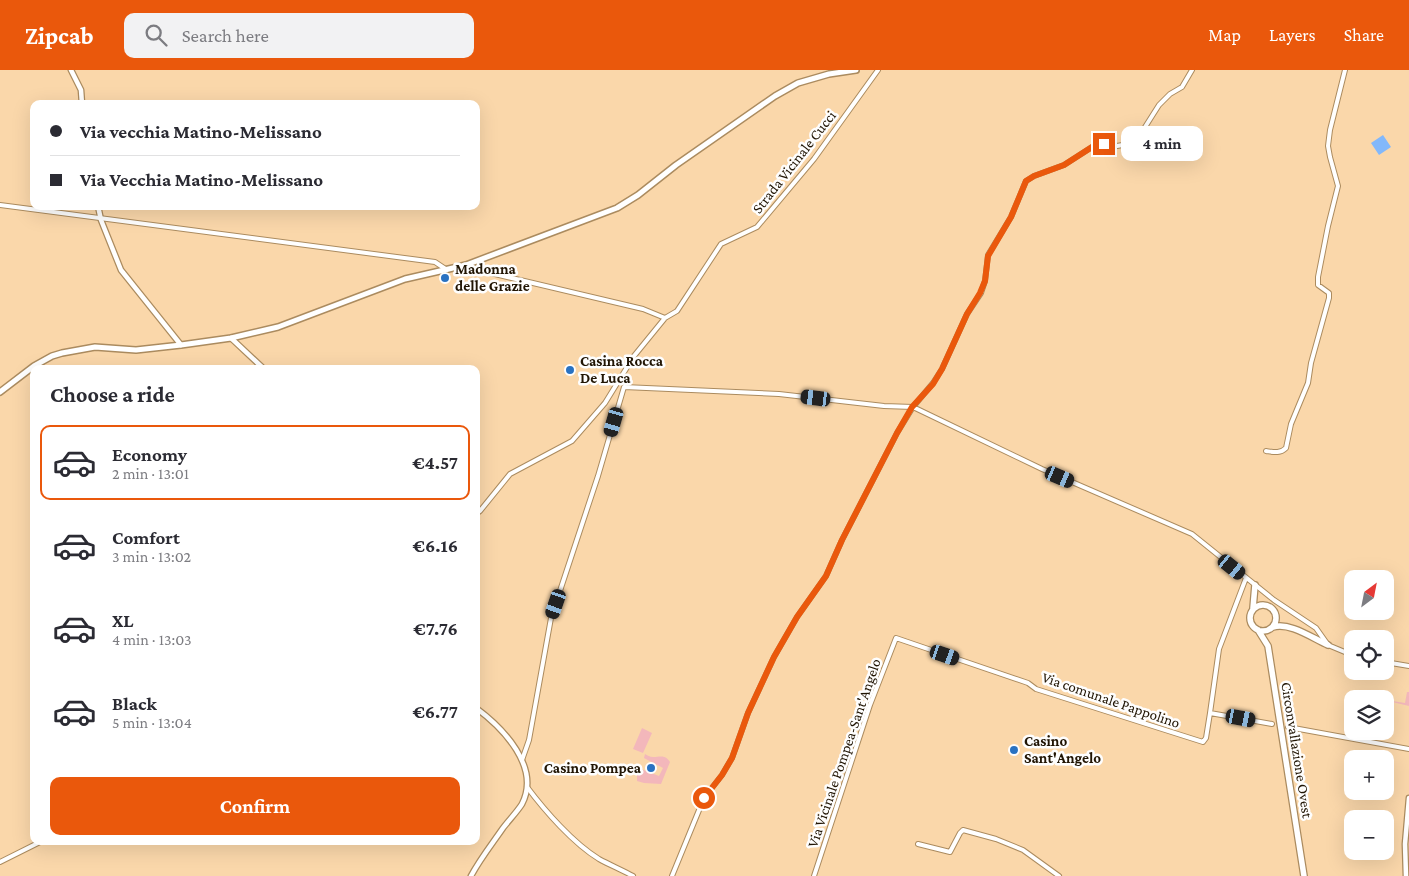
<!DOCTYPE html>
<html lang="en">
<head>
<meta charset="utf-8">
<style>
	body { margin:0; font-family:"Crimson Pro",serif; background:#f2f2f3; color:#2b2b33; height:100vh; display:flex; flex-direction:column; font-size:19px; white-space:nowrap }
	* { box-sizing:border-box; margin:0 }
	p { font-size:16px; color:#7c7c81 }
	.icon { flex:none; width:28px; height:28px; fill:none; stroke:currentColor; stroke-width:2; stroke-linecap:round; stroke-linejoin:round }
	.map { position:relative; flex:1; overflow:hidden }
	.side { position:absolute; left:30px; top:295px; width:450px; height:480px; display:flex; flex-direction:column; background:#fff; border-radius:10px; box-shadow:0 5px 20px #0002 }
	.side>* { flex:none }
	.banner { position:absolute; left:30px; top:30px; width:450px; height:110px; border-radius:10px; box-shadow:0 5px 20px #0002; display:grid; align-content:center; height:110px; padding:0 20px; background:#fff }
	.needle { width:32px; rotate:32deg }
	.fabs { position:absolute; left:1344px; top:500px; display:grid; gap:10px }
	.fabs a { display:grid; place-items:center; width:50px; height:50px; border-radius:10px; background:#fff; box-shadow:0 5px 20px #0002; font-size:25px }
	.end { position:absolute; width:22px; height:22px; margin:-11px; border:6px solid #ea580c; background:#fff; box-shadow:0 0 0 2px #fff }
	.from { border-radius:50% }
	.bubble { position:absolute; height:35px; border-radius:10px; background:#fff; box-shadow:0 5px 20px #0002; font-size:16px; font-weight:700; line-height:35px; text-align:center }
	.car { position:absolute; width:15px; height:30px; margin:-15px -8px; border-radius:6px; box-shadow:0 0 4px 1px #0007; background:linear-gradient(#222 24%,#8ab4d8 0 40%,#222 0 76%,#8ab4d8 0 86%,#222 0) }
	.banner b { display:flex; align-items:center; gap:18px; height:48px; font-size:19px }
	.banner b+b { border-top:1px solid #e1e1e2 }
	.banner i { width:12px; height:12px; background:#2b2b33 }
	ul { padding:0; list-style:none }
	li { display:flex; align-items:center; gap:15px; height:75px; margin:0 10px 8px; padding:0 10px; border:2px solid transparent; border-radius:10px }
	li div { flex:1 }
	li b { display:block; font-size:19px }
	li em { font-style:normal; font-weight:700 }
	li.active { border-color:#ea580c }
	li>.icon { width:45px; height:45px; stroke-width:1.5 }
	h2 { padding:0 20px; font-size:22px; line-height:60px }
	.primary-button { display:flex; gap:10px; margin-top:auto; padding:10px 20px }
	.primary-button a { flex:1; height:58px; border-radius:10px; background:#ea580c; color:#fff; font-size:20px; font-weight:700; line-height:58px; text-align:center }
	header { display:flex; align-items:center; gap:30px; box-sizing:border-box; height:70px; padding:0 25px; background:#ea580c; color:#fff }
	header strong { font-size:24px }
	nav { display:flex; gap:28px; margin-inline-start:auto; font-size:18px }
	.search { width:350px; height:45px; background:#f2f2f3; display:flex; align-items:center; gap:12px; box-sizing:border-box; padding:0 18px; border-radius:10px; color:#7c7c81; font-size:19px }
	.map>svg:first-child { display:block }
	.green { fill:#f3b7bb }
	.water { fill:#82b8fb }
	.lines { fill:none; stroke-linecap:round; stroke-linejoin:round }
	.minor-casing { stroke:#ab8b5f; stroke-width:6 }
	.tertiary-casing { stroke:#ab8b5f; stroke-width:7 }
	.secondary-casing { stroke:#ab8b5f; stroke-width:8 }
	.primary-casing { stroke:#ab8b5f; stroke-width:8 }
	.minor { stroke:#fff; stroke-width:4 }
	.tertiary { stroke:#fff; stroke-width:4.5 }
	.secondary { stroke:#fff; stroke-width:5 }
	.primary { stroke:#fff; stroke-width:5.5 }
	.route { stroke:#ea580c; stroke-width:6 }
	.poi-dot { fill:#2972c2; stroke:#fefefe; stroke-width:2 }
	.labels { text-anchor:middle; stroke-width:5; stroke-linejoin:round; paint-order:stroke }
	.street-label { font-size:15px; fill:#211504; stroke:#fefefe }
	.poi-label { font-size:15px; font-weight:bold; fill:#211504; stroke:#fefefe; text-anchor:start }
</style>
</head>
<body>
<header>
<strong>Zipcab</strong>
<div class="search"><svg class="icon" aria-label="search" viewBox="0 0 24 24"><circle cx="10" cy="10" r="6"/><path d="M15 15l6 6"/></svg>Search here</div>
<nav><a>Map</a><a>Layers</a><a>Share</a></nav>
</header>
<div class="map">
<svg width="1409" height="806" viewBox="0 0 1409 806">
	<rect width="100%" height="100%" fill="#fad7aa"/>
	<path class="green" d="M 1381,621 L 1392,626 L 1392,631 L 1405,633 L 1407,622 L 1409,622 L 1409,636 L 1380,629 Z
		M 642,658 L 652,663 L 643,683 L 633,679 Z
		M 645,684 C 647,685 650,687 653,687 C 660,687 665,684 670,692 L 661,714 L 644,713 L 637,711 L 637,704 L 641,699 L 659,706 L 663,698 L 644,688 Z"/>
	<path class="water" d="M 1383,65 L 1391,77 L 1379,85 L 1371,73 Z"/>
	<g class="lines">
		<defs>
			<path id="minor" d="M 0,135 L 435,192 L 447,200
				M 466,195 L 482,201 L 643,239 L 665,248
				M 1266,381 C 1273,382 1280,384 1286,378 L 1291,354 L 1308,313 L 1311,293 L 1329,228 L 1329,223 L 1318,215 L 1318,207 L 1328,156 L 1338,116 L 1330,87 L 1328,76 L 1330,60 L 1345,0
				M 476,444 L 480,441 L 510,404 L 572,371 L 605,333 L 634,286 L 665,248 L 677,241 L 721,174 L 757,157 L 814,89 L 878,0
				M 1385,592 L 1409,596
				M 1210,643 L 1219,579 L 1246,508
				M 1288,657 L 1409,679
				M 522,690 L 529,670 L 551,548 L 598,406 L 624,317 L 779,324 L 884,336 L 913,337 L 1042,399 L 1192,464 L 1274,530 L 1316,558 L 1328,575 L 1352,585
				M 527,717 C 545,741 573,773 599,789 C 610,795 622,800 633,806
				M 918,774 L 950,782 L 960,763 L 963,760 L 996,769 L 1023,780 L 1059,806
				M 0,792 L 42,771
				M 672,806 L 704,728 L 722,705 L 732,688 L 748,643 L 774,587 L 797,547 L 826,506 L 842,470 L 897,363 L 913,337 L 933,313 L 942,299 L 967,244 L 981,223 L 985,211 L 988,185 L 1011,147 L 1026,111 L 1034,106 L 1064,95 L 1092,77 L 1104,73 L 1117,76 L 1128,74 L 1140,65 L 1159,35 L 1170,24 L 1182,17 L 1192,0
				M 814,806 L 870,635 L 896,568 L 1028,613 L 1036,619 L 1203,672 L 1206,668 L 1210,643 L 1272,654"/>
			<path id="tertiary" d="M 71,0 L 81,20 L 82,34
				M 98,136 L 101,150 L 121,200 L 181,275
				M 231,268 L 264,299
				M 471,806 C 480,789 492,774 503,758 C 509,750 517,742 522,734 C 541,697 503,658 476,638
				M 1406,806 L 1405,774 L 1409,728"/>
			<path id="secondary" d="M 0,322 L 34,296 L 52,286 L 62,283 L 95,277 L 136,280 L 181,275 L 231,268 L 278,257 L 405,209 L 466,195 L 617,138 L 638,125 L 676,95 L 775,26 L 798,13 L 829,4 L 856,0"/>
			<path id="primary" d="M1250 548a13 13 0 1 1 26 0a13 13 0 1 1-26 0Z
				M 1253,538 L 1255,515
				M 1273,557 C 1290,552 1312,568 1328,575
				M 1258,560 L 1268,576 L 1304,806"/>
		</defs>
		<use href="#minor" class="minor-casing"/>
		<use href="#tertiary" class="tertiary-casing"/>
		<use href="#secondary" class="secondary-casing"/>
		<use href="#primary" class="primary-casing"/>
		<use href="#minor" class="minor"/>
		<use href="#tertiary" class="tertiary"/>
		<use href="#secondary" class="secondary"/>
		<use href="#primary" class="primary"/>
	</g>
	<g class="lines">
		<path class="route" d="M 704,728 L 722,705 L 732,688 L 748,643 L 774,587 L 797,547 L 826,506 L 842,470 L 897,363 L 912,337 L 933,314 L 942,299 L 967,244 L 980,223 L 985,211 L 988,186 L 1011,147 L 1026,111 L 1034,106 L 1064,95 L 1092,77 L 1104,74"/>
	</g>
	<g class="poi-dot">
		<circle cx="445" cy="208" r="5"/>
		<circle cx="570" cy="300" r="5"/>
		<circle cx="1014" cy="680" r="5"/>
		<circle cx="651" cy="698" r="5"/>
	</g>
	<g class="labels">
		<g class="street-label">
			<text transform="translate(794 92) rotate(-52)" y="5">Strada Vicinale Cucci</text>
			<text transform="translate(1111 630) rotate(19)" y="5">Via comunale Pappolino</text>
			<text transform="translate(1297 680) rotate(81)" y="5">Circonvallazione Ovest</text>
			<text transform="translate(844 683) rotate(-71)" y="5">Via Vicinale Pompea-Sant'Angelo</text>
		</g>
		<g class="poi-label">
			<text x="455" y="204">Madonna<tspan x="455" dy="17">delle Grazie</tspan></text>
			<text x="580" y="296">Casina Rocca<tspan x="580" dy="17">De Luca</tspan></text>
			<text x="1024" y="676">Casino<tspan x="1024" dy="17">Sant'Angelo</tspan></text>
			<text x="641" y="703" text-anchor="end">Casino Pompea</text>
		</g>
	</g>
</svg>
<div class="fabs">
<a><svg class="needle" viewBox="-14 -14 28 28"><path d="M0-13l5 13h-10z" fill="#e53935"/><path d="M0 13l5-13h-10z" fill="#7c7c81"/></svg></a>
<a><svg class="icon" aria-label="locate" viewBox="0 0 24 24"><circle cx="12" cy="12" r="6"/><path d="M12 2v4M12 18v4M2 12h4M18 12h4"/></svg></a>
<a><svg class="icon" aria-label="layers" viewBox="0 0 24 24"><path d="M12 4l9 5-9 5-9-5zM3 14l9 5 9-5"/></svg></a>
<a>+</a>
<a>−</a>
</div>
<i class="end from" style="left:704px;top:728px"></i>
<i class="end" style="left:1104px;top:74px"></i>
<div class="bubble" style="left:1121px;top:56px;width:82px">4 min</div>
<i class="car" style="left:816px;top:328px;rotate:277deg"></i>
<i class="car" style="left:614px;top:352px;rotate:196deg"></i>
<i class="car" style="left:1060px;top:407px;rotate:113deg"></i>
<i class="car" style="left:1232px;top:497px;rotate:129deg"></i>
<i class="car" style="left:556px;top:534px;rotate:199deg"></i>
<i class="car" style="left:945px;top:585px;rotate:109deg"></i>
<i class="car" style="left:1241px;top:648px;rotate:101deg"></i>
<div class="banner">
<b><i class="from"></i>Via vecchia Matino-Melissano</b>
<b><i></i>Via Vecchia Matino-Melissano</b>
</div>
<section class="side">
<h2>Choose a ride</h2>
<ul>
<li class="active"><svg class="icon" aria-label="car" viewBox="0 0 24 24"><path d="M5 17H2v-5l4-1 3-4h7l3 4 3 1v5h-3M9 17h6M6 11h13"/><circle cx="7" cy="17" r="2"/><circle cx="17" cy="17" r="2"/></svg><div><b>Economy</b><p>2 min · 13:01</p></div><em>€4.57</em></li>
<li><svg class="icon" aria-label="car" viewBox="0 0 24 24"><path d="M5 17H2v-5l4-1 3-4h7l3 4 3 1v5h-3M9 17h6M6 11h13"/><circle cx="7" cy="17" r="2"/><circle cx="17" cy="17" r="2"/></svg><div><b>Comfort</b><p>3 min · 13:02</p></div><em>€6.16</em></li>
<li><svg class="icon" aria-label="car" viewBox="0 0 24 24"><path d="M5 17H2v-5l4-1 3-4h7l3 4 3 1v5h-3M9 17h6M6 11h13"/><circle cx="7" cy="17" r="2"/><circle cx="17" cy="17" r="2"/></svg><div><b>XL</b><p>4 min · 13:03</p></div><em>€7.76</em></li>
<li><svg class="icon" aria-label="car" viewBox="0 0 24 24"><path d="M5 17H2v-5l4-1 3-4h7l3 4 3 1v5h-3M9 17h6M6 11h13"/><circle cx="7" cy="17" r="2"/><circle cx="17" cy="17" r="2"/></svg><div><b>Black</b><p>5 min · 13:04</p></div><em>€6.77</em></li>
</ul>
<div class="primary-button"><a>Confirm</a></div>
</section>
</div>
</body>
</html>
